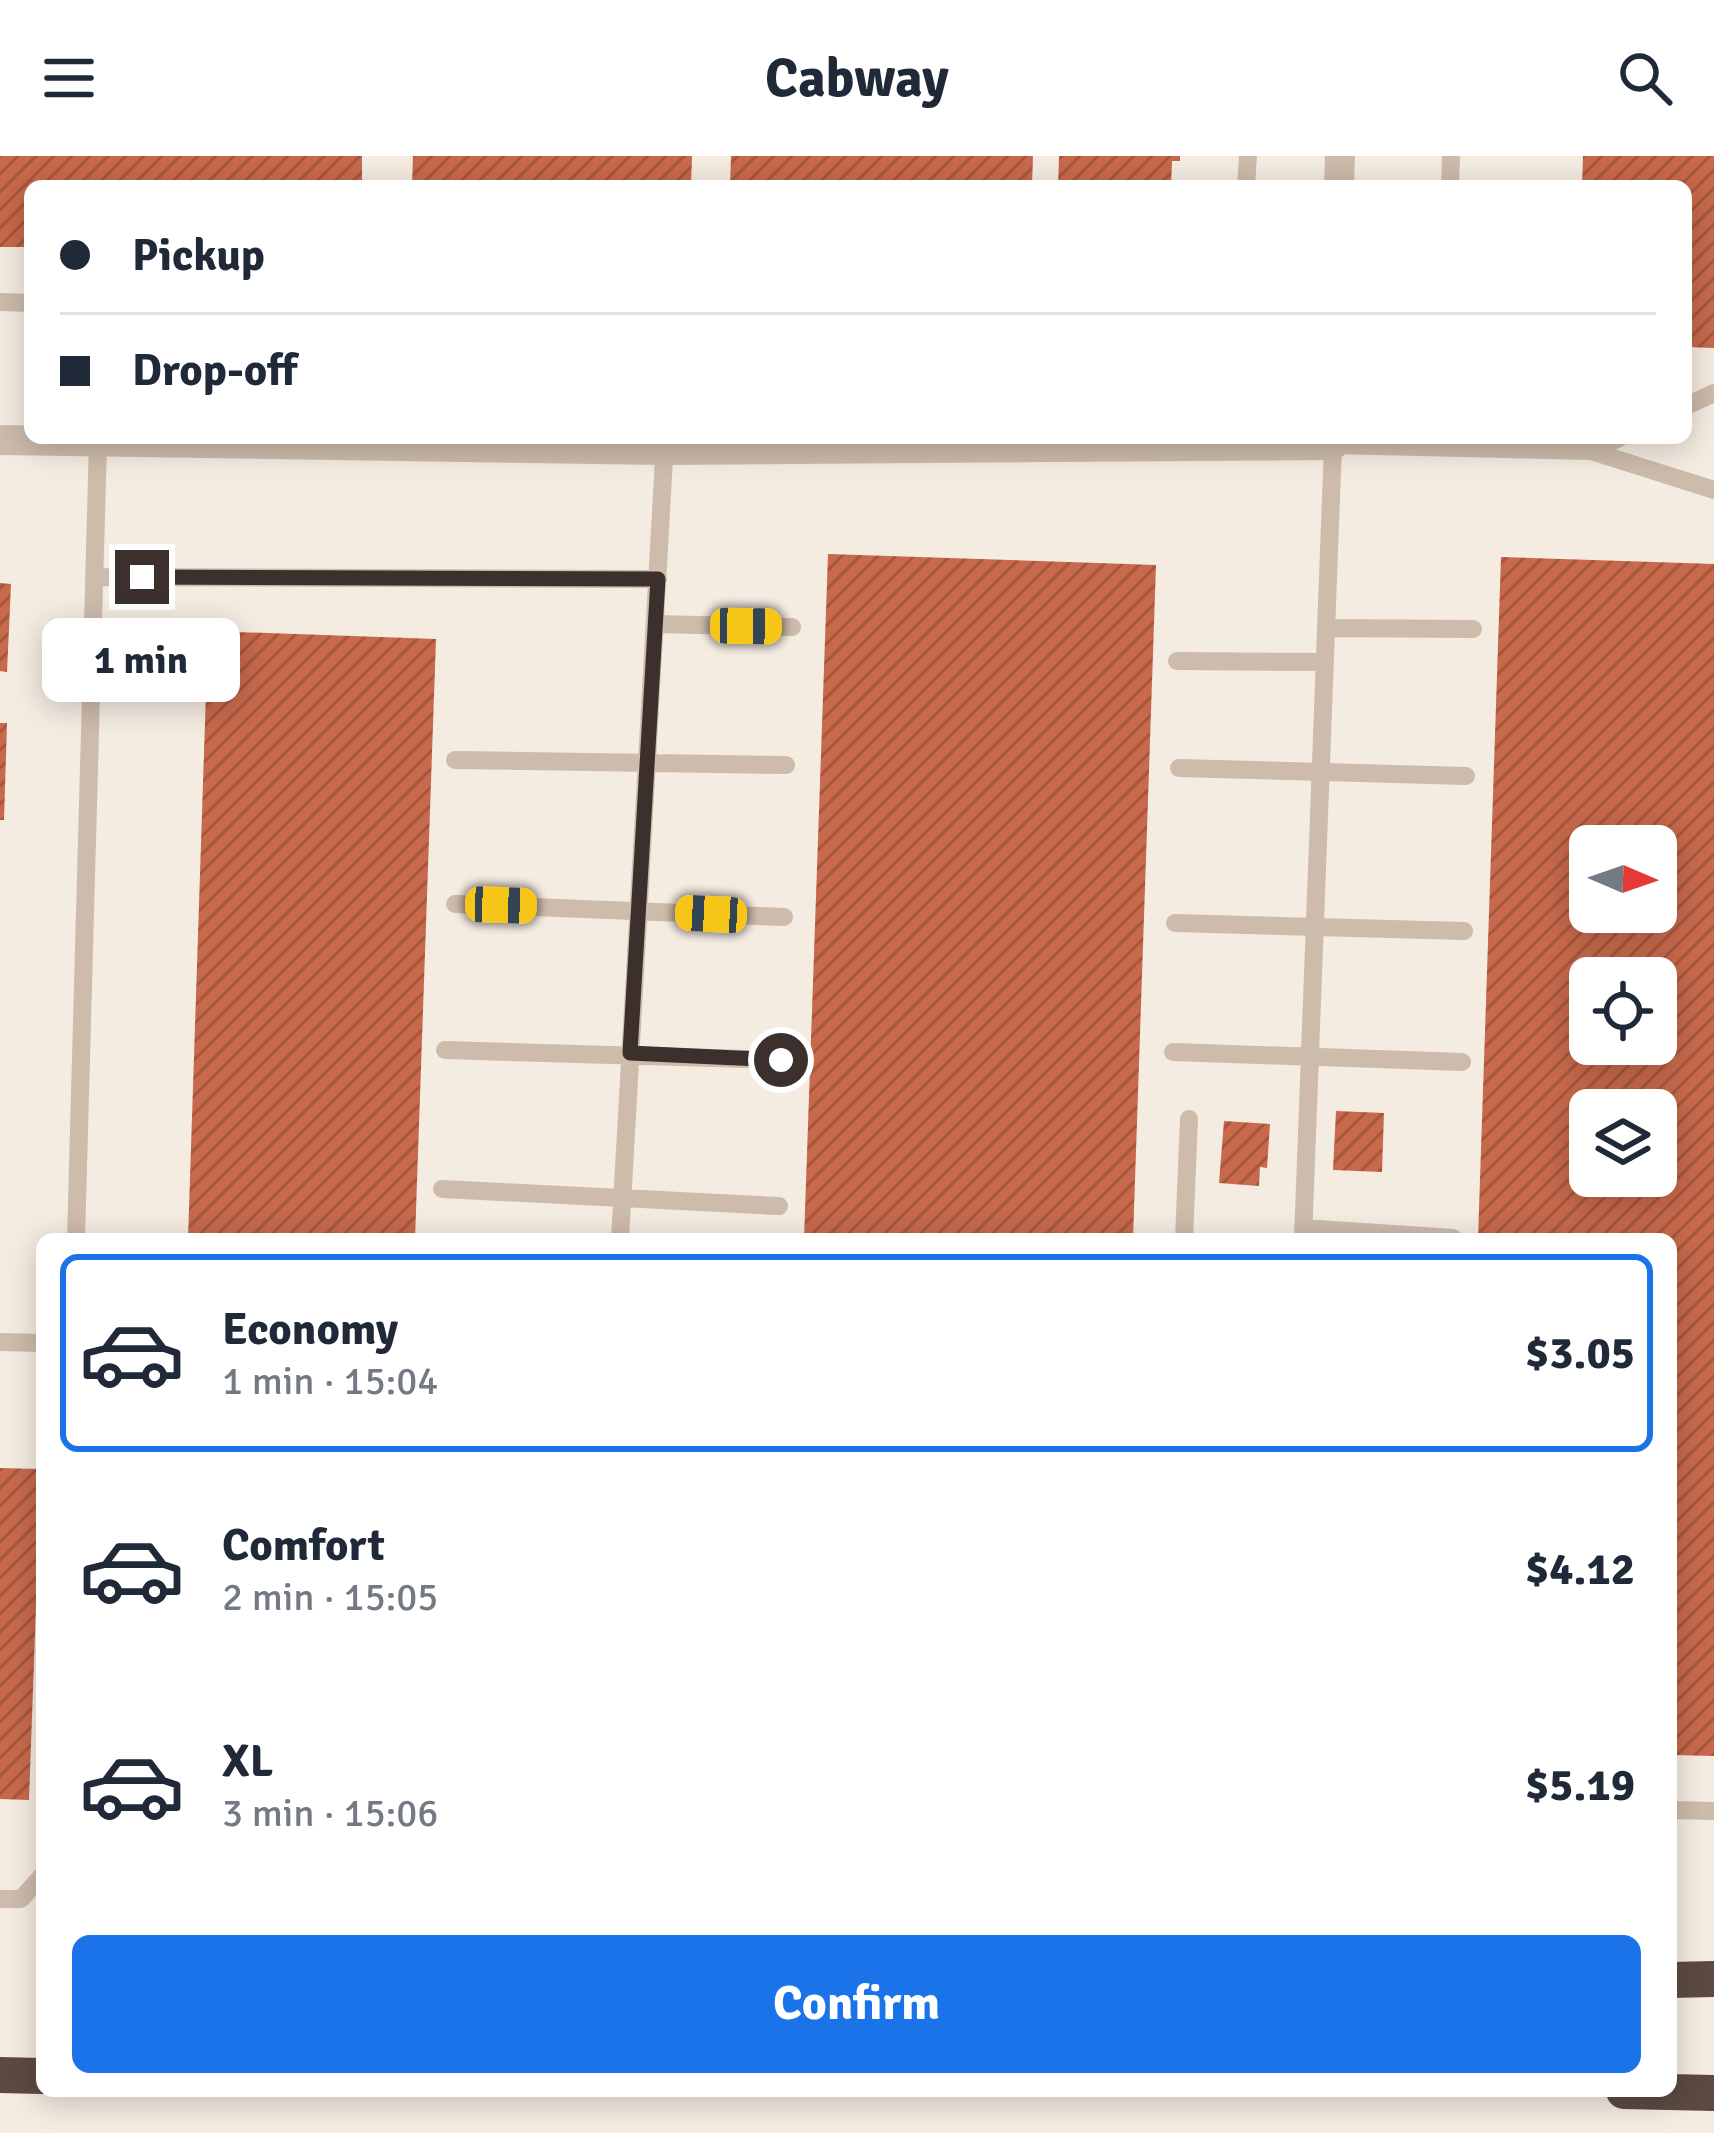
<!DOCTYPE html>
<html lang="en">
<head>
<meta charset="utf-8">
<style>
	body { margin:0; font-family:Signika,sans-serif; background:#f6f6f7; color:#1f2937; height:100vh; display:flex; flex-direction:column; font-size:45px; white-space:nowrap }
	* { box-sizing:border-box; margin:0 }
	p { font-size:39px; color:#747a83 }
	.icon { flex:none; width:66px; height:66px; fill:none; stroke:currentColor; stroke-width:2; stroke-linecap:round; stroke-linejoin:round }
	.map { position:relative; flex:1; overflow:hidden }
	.side { position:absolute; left:36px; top:1077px; width:1641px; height:864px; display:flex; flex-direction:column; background:#fff; border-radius:18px; box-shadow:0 6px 30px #0003 }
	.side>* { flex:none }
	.guide { position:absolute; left:24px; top:24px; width:1668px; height:264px; border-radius:18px; box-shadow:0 6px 30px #0003; display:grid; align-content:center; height:264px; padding:0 36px; background:#fff }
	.needle { width:78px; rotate:92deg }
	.fabs { position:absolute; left:1569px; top:669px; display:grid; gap:24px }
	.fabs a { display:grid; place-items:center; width:108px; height:108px; border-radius:18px; background:#fff; box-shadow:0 6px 30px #0003; font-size:60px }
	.end { position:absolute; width:54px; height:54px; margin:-27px; border:15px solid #3b302b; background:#fff; box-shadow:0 0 0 6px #fff }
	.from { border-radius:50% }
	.bubble { position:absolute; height:84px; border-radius:18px; background:#fff; box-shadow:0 6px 30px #0003; font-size:39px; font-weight:800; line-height:84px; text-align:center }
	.car { position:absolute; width:36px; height:72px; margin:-36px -18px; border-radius:15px; box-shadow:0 0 9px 3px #0007; background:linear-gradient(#f5c518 24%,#345 0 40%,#f5c518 0 76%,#345 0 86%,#f5c518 0) }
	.guide b { display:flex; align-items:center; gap:42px; height:114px; font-size:45px }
	.guide b+b { border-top:3px solid #e0e1e3 }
	.guide i { width:30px; height:30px; background:#1f2937 }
	ul { padding:21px 0 0; list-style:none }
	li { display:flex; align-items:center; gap:36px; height:198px; margin:0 24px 18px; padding:0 12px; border:6px solid transparent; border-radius:18px }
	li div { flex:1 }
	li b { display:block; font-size:45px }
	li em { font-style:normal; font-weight:800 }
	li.selected { border-color:#1a73e8 }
	li>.icon { width:108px; height:108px; stroke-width:1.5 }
	.button { display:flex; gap:24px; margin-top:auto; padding:24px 36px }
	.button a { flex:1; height:138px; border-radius:18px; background:#1a73e8; color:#fff; font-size:48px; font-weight:800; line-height:138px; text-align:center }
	header { display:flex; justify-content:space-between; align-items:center; height:156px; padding:0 36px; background:#fff; font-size:54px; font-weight:800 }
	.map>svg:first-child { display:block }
	.building { fill:url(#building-hatch); fill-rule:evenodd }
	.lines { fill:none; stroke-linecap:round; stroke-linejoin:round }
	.service { stroke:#cdbbac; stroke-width:18 }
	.minor { stroke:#cdbbac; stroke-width:30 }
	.motorway { stroke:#5c4a42; stroke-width:36 }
	.route { stroke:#3b302b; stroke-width:15 }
</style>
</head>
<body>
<header><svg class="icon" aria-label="menu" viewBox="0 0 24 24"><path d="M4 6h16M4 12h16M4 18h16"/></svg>Cabway<svg class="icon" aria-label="search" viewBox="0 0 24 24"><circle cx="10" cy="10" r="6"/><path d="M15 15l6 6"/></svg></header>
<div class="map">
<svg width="1714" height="1977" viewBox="0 0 1714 1977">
	<defs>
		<pattern id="building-hatch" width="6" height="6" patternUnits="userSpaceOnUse" patternTransform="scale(3)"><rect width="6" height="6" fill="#c8694b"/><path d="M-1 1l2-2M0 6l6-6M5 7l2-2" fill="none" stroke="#a4573f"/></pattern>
	</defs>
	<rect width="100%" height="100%" fill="#f4ebe1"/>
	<path class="building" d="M 0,0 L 362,0 L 362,30 L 30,30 L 30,91 L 0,91 Z
		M 413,0 L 692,0 L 691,30 L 412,30 Z
		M 731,0 L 1033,0 L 1032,30 L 730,30 Z
		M 1059,0 L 1180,0 L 1180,5 L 1172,5 L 1171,30 L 1058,30 Z
		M 1583,0 L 1714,0 L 1714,192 L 1686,191 L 1686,30 L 1582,30 Z
		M 828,398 L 1156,409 L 1133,1083 L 804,1083 Z
		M 1501,401 L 1714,408 L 1714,1600 L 1671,1599 L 1671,1083 L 1478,1083 ZM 1590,690 L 1656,690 L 1656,756 L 1590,756 ZM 1590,822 L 1656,822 L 1656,888 L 1590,888 ZM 1590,954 L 1656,954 L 1656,1020 L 1590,1020 Z
		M 0,427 L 11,428 L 7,516 L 0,515 Z
		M 208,475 L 436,483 L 415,1083 L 188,1083 Z
		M 0,567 L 7,567 L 4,664 L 0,664 Z
		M 1336,955 L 1384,957 L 1382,1016 L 1333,1014 Z
		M 1224,965 L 1270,968 L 1267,1012 L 1260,1011 L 1259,1030 L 1219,1027 Z
		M 0,1312 L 41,1313 L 29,1644 L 0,1643 Z"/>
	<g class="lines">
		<path class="service" d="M 1246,30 L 1248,0
			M 1450,30 L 1451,0
			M 0,146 L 30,147
			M 1686,250 L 1714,237
			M 1591,295 L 1714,334
			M 95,421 L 658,423
			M 655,468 L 792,471
			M 1326,472 L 1473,473
			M 1177,505 L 1325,506
			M 455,604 L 786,609
			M 1179,612 L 1466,620
			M 455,748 L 784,761
			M 1175,767 L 1464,775
			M 445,894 L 780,904
			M 1173,896 L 1462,906
			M 442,1033 L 779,1050
			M 1303,1072 L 1453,1082
			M 76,1083 L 98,286
			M 620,1083 L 665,285
			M 1184,1083 L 1189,963
			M 1303,1083 L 1333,289 L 1591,295 L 1619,282
			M 0,1186 L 42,1187
			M 1671,1654 L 1714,1655
			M 0,1743 L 21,1743 L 42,1720"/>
		<path class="minor" d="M 1339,30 L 1340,0
			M 0,284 L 665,294 L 1333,289 L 1334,282"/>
		<path class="motorway" d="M 1671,1824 L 1714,1823
			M 0,1919 L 42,1920
			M 1624,1935 L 1714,1937"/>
	</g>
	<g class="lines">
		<path class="route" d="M 142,421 L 658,423 L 630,897 L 781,904"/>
	</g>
</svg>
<div class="fabs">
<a><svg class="needle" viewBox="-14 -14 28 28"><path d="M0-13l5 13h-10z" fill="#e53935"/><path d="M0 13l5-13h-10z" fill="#747a83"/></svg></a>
<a><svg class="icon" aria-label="locate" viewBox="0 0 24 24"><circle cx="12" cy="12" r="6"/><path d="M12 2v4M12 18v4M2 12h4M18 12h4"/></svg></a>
<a><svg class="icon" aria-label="layers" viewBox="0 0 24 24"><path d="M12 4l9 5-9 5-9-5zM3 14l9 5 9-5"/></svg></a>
</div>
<i class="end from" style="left:781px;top:904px"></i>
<i class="end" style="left:142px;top:421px"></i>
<div class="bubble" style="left:42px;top:462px;width:198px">1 min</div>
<i class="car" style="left:746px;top:470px;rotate:91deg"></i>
<i class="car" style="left:501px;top:749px;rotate:92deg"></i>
<i class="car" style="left:711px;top:758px;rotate:273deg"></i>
<div class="guide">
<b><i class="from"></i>Pickup</b>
<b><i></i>Drop-off</b>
</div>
<section class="side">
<ul>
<li class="selected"><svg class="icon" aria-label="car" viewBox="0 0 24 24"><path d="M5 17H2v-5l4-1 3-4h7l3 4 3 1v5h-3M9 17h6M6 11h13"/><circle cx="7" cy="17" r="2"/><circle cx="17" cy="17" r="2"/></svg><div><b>Economy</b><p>1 min · 15:04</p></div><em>$3.05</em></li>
<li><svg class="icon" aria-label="car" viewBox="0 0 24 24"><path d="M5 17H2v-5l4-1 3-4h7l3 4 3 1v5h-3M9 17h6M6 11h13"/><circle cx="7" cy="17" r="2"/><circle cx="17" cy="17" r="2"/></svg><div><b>Comfort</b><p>2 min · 15:05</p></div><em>$4.12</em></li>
<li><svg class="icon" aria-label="car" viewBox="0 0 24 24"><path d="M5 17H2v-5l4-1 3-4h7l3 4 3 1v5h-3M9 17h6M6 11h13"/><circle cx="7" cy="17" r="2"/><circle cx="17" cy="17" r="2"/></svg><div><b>XL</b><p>3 min · 15:06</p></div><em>$5.19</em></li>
</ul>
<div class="button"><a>Confirm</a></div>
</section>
</div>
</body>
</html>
